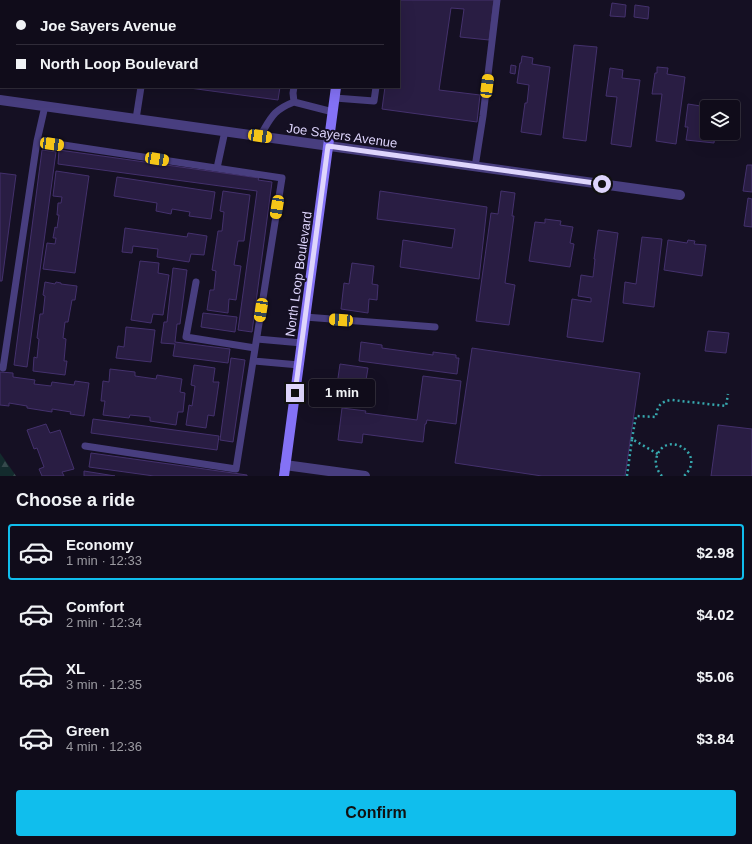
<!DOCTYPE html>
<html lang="en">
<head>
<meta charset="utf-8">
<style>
	body { margin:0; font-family:Arial,sans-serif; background:#191523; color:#f1f3f6; height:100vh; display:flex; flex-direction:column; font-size:15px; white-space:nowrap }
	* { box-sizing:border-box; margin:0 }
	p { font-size:13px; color:#9c9ba2 }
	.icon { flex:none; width:22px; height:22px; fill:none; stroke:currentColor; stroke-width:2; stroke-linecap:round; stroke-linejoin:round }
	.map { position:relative; height:476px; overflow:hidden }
	.side { display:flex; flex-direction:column; background:#100c1a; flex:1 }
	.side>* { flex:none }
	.hud { position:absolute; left:0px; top:0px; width:400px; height:88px; box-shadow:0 4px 16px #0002,0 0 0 1px #302c39; display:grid; align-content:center; height:88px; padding:0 16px; background:#100c1a }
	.controls { position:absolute; left:700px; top:100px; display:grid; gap:8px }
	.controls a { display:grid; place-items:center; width:40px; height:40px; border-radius:4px; background:#100c1a; box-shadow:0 4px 16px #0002,0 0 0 1px #302c39; font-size:20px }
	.end { position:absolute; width:18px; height:18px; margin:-9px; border:5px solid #ded5fc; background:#111; box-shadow:0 0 0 2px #111 }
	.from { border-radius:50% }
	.bubble { position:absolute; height:28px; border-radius:4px; background:#100c1a; box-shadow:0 4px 16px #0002,0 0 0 1px #302c39; font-size:13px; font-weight:700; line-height:28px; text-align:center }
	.car { position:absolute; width:12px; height:24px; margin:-12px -6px; border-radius:5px; box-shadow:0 0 3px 1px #0007; background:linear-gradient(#f5c518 24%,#345 0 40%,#f5c518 0 76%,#345 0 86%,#f5c518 0) }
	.hud b { display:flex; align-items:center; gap:14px; height:38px; font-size:15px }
	.hud b+b { border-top:1px solid #302c39 }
	.hud i { width:10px; height:10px; background:#f1f3f6 }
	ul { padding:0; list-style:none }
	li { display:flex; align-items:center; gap:12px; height:56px; margin:0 8px 6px; padding:0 8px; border:2px solid transparent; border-radius:4px }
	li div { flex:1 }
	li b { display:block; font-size:15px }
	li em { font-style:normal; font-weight:700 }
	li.current { border-color:#10beed }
	li>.icon { width:36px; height:36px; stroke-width:1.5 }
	h2 { padding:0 16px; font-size:18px; line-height:48px }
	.action { display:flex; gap:8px; margin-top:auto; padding:8px 16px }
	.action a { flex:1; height:46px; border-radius:4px; background:#10beed; color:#111; font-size:16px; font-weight:700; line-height:46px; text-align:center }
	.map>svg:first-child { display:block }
	.forest { fill:url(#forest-firs) }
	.building { fill:#291d43; stroke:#44316d }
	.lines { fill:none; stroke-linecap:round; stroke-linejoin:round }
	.path { stroke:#37a8ae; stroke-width:2.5; stroke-dasharray:2 3; stroke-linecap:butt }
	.lane { stroke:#483e7f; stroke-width:7 }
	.street { stroke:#483e7f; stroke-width:10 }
	.secondary { stroke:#8472f6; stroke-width:10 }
	.route { stroke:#ded5fc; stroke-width:5 }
	.labels { text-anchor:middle; stroke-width:4; stroke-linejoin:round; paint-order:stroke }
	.street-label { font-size:13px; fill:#ded5fc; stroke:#151023 }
</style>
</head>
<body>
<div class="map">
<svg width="752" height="476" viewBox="0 0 752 476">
	<defs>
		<pattern id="forest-firs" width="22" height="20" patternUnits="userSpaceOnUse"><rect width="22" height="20" fill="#132b2d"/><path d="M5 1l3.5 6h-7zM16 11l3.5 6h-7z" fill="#35494c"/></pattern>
	</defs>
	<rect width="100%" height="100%" fill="#151023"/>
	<path class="forest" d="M 0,453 L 16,476 L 0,476 Z"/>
	<path class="building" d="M 397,0 L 494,0 L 489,40 L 460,37 L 464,9 L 451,8 L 439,90 L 480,95 L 477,122 L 382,109 L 385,87 L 399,87 L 399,1 Z
		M 612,3 L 626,5 L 625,17 L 610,16 Z
		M 635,5 L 649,7 L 648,19 L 634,17 Z
		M 574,45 L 597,47 L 586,141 L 563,138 Z
		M 522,56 L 533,58 L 532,64 L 550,67 L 541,135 L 521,132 L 525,103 L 527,103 L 529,85 L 517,83 L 520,63 L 521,63 Z
		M 511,65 L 516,66 L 515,74 L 510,73 Z
		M 657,67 L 668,68 L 667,74 L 685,77 L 676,144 L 656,141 L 662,94 L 652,94 L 655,73 L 657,73 Z
		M 610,68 L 623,70 L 622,78 L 640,80 L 631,147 L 611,144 L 617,97 L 606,96 Z
		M 182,87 L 280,87 L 278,100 Z
		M 688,104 L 707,107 L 707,133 L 715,133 L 714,143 L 686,140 L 688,127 L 685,127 Z
		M 42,150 L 56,152 L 27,367 L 14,365 Z
		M 59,150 L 259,178 L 258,180 L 272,182 L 252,332 L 238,330 L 257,191 L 58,164 Z
		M 747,165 L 752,165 L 752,192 L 743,191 Z
		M 56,171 L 89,176 L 75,273 L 43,269 L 47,243 L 55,244 L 56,238 L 53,238 L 55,227 L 57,228 L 59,215 L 57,215 L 58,203 L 61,203 L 62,197 L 53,196 Z
		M 0,173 L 16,175 L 2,281 L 0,281 Z
		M 117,177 L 215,192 L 211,219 L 189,216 L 190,212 L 172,209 L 171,214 L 156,211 L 157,203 L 114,196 Z
		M 223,191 L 250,195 L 244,241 L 238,241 L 234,265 L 241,266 L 236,300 L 229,299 L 228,313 L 207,310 L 210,290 L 214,290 L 216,271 L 212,270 L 218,231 L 222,231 L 224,212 L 220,211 Z
		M 380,191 L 487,207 L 479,279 L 400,267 L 403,240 L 452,248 L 455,229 L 377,219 Z
		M 501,191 L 515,193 L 512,216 L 514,216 L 505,283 L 515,285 L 509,325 L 476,321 L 491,213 L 498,214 Z
		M 748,198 L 752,199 L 752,227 L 744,226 Z
		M 545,219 L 561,221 L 560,225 L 573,227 L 570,243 L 574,244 L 570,267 L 529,261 L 535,222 L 545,223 Z
		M 125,228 L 187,237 L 188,233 L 207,236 L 204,255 L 191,254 L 189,262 L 157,257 L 158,249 L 133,246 L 132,253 L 122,252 Z
		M 598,230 L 618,233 L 603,342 L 567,337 L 572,299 L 591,302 L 591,298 L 578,296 L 581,275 L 593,277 L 595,259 L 594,259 Z
		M 642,237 L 662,239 L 654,307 L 623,303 L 625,282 L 636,284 Z
		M 668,240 L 687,243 L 688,240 L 695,241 L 694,244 L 706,245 L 702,276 L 664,270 Z
		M 140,261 L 159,263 L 158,273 L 169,275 L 163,315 L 153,314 L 151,323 L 131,320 Z
		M 352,263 L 374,266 L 372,284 L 378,285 L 377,300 L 369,299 L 368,313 L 341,309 L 344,283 L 349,284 Z
		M 173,268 L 187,270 L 180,324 L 177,324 L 175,342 L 230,349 L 228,363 L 173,356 L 175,344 L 161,343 L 164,322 L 167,322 Z
		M 45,282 L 55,284 L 56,282 L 61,283 L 61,284 L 77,286 L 75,300 L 72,300 L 68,322 L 65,322 L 63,338 L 66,339 L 64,361 L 67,361 L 65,375 L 33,371 L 34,357 L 37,358 L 39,339 L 37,338 L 40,314 L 43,314 L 45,296 L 43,295 Z
		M 203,313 L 237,317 L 235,332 L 201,327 Z
		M 126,327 L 155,330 L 151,362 L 116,358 L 118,346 L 124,347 Z
		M 708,331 L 729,333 L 726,353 L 705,351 Z
		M 361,342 L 382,345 L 382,348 L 433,355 L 433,352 L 456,355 L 456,358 L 459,358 L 457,374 L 359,361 Z
		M 472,348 L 640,373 L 625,476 L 542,476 L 455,463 Z
		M 231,358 L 245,360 L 233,442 L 220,440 Z
		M 340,364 L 368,368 L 366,380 L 369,381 L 369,385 L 366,384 L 365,391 L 360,390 L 359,403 L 335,399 Z
		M 194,365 L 215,368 L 213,382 L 219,382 L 214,416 L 208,415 L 206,428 L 186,425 L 189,405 L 192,406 L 195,386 L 191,385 Z
		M 110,369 L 135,372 L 135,376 L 156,379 L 157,375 L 182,379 L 180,392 L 185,393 L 183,412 L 178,412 L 176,425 L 150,421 L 150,417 L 130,415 L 129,418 L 103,415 L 105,401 L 101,401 L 103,381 L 109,382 Z
		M 0,372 L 13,373 L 13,377 L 35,380 L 34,384 L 51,386 L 52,382 L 74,385 L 75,381 L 89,383 L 84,416 L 70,414 L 71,412 L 52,409 L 52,412 L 27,408 L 27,406 L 9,403 L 9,406 L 0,405 Z
		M 423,376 L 461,381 L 456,424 L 427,420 L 426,424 L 425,424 L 423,442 L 363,434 L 362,443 L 338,440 L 342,408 L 366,411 L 365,413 L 417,420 Z
		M 93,419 L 219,436 L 217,450 L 91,433 Z
		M 46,424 L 50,433 L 60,430 L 74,469 L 62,472 L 64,476 L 42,476 L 39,469 L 44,467 L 37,448 L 34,449 L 27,430 Z
		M 718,425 L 752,429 L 752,476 L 711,476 Z
		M 91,453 L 247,475 L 247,476 L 154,476 L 89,467 Z
		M 84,471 L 115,476 L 84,476 Z"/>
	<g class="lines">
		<path class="path" d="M 632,439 L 636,416 L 656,417 C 657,406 661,401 672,400 L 726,406 L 728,394
			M 627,476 L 632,439 L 658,454
			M 662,476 C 657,470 654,464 657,456 C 666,429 708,454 684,476"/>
		<path class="lane" d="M 389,1 L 389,0
			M 294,87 L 293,93 L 294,102 L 333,112
			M 335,98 L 374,101 L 376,87
			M 136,119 L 141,87
			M 260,136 C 271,118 273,110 294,102
			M 37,141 L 282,178 L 236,469 L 85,446
			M 475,167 L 483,116 L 497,0
			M 217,168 L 225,131
			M 196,282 L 186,337 L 255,348
			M 305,317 L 435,327
			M 257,339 L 302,343
			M 253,361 L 299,365
			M 3,368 L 37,141 L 45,106"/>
		<path class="street" d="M 0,100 L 680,195
			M 285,465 L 365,476"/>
		<path class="secondary" d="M 347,1 L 348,0
			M 284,476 L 336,87"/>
	</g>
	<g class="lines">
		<path class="route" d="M 295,393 L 328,146 L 602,184"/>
	</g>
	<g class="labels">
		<g class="street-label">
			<text transform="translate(342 135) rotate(8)" y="5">Joe Sayers Avenue</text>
			<text transform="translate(298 274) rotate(-82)" y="5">North Loop Boulevard</text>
		</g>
	</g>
</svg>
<div class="controls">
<a><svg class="icon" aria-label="layers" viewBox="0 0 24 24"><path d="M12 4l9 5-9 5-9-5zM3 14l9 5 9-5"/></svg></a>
</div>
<i class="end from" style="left:602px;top:184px"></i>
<i class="end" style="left:295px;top:393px"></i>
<div class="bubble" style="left:309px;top:379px;width:66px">1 min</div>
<i class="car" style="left:487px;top:86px;rotate:7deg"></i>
<i class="car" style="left:260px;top:136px;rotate:98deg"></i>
<i class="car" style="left:52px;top:144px;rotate:98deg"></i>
<i class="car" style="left:157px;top:159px;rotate:99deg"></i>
<i class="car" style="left:277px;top:207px;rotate:189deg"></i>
<i class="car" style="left:261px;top:310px;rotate:189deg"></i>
<i class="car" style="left:341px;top:320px;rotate:274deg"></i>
<div class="hud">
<b><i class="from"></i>Joe Sayers Avenue</b>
<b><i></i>North Loop Boulevard</b>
</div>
</div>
<section class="side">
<h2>Choose a ride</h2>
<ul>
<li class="current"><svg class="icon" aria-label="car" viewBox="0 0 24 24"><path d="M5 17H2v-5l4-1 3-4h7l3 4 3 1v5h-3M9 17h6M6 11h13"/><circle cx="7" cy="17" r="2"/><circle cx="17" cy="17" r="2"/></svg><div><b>Economy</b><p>1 min · 12:33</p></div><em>$2.98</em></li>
<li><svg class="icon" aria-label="car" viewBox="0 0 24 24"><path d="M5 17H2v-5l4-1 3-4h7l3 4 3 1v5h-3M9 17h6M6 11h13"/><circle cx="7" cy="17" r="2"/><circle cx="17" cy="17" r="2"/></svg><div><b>Comfort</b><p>2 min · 12:34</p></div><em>$4.02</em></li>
<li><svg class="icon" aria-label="car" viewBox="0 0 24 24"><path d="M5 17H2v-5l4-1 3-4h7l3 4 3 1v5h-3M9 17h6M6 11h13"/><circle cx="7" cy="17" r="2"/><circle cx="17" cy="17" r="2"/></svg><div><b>XL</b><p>3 min · 12:35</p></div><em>$5.06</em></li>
<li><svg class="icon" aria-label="car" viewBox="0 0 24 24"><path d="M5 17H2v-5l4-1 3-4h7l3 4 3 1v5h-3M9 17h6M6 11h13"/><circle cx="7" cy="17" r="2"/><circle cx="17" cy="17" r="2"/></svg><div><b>Green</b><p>4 min · 12:36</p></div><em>$3.84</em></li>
</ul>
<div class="action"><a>Confirm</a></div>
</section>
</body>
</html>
